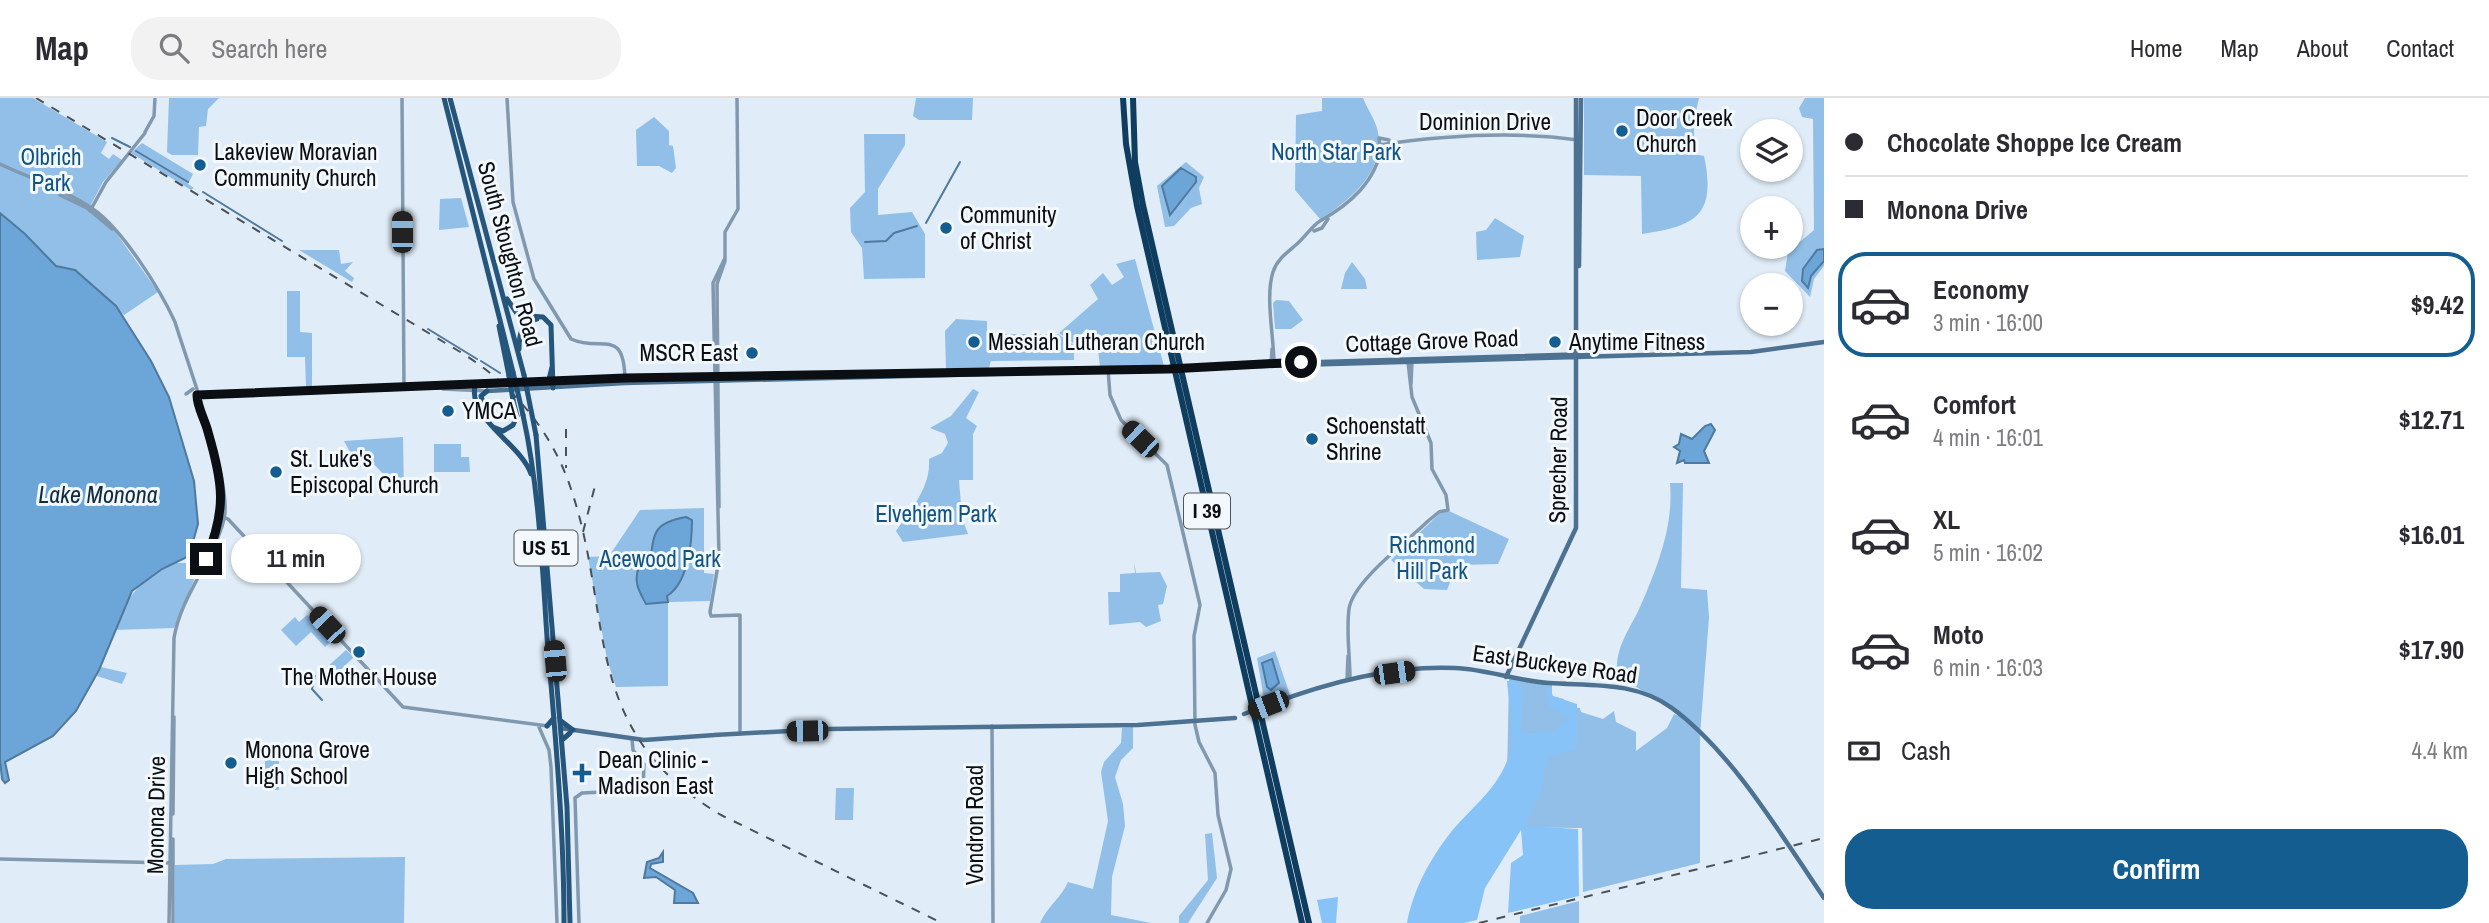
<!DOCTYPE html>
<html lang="en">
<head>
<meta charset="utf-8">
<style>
	body { margin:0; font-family:"Archivo Narrow",sans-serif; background:#f2f2f3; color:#2b2b33; height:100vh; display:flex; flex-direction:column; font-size:26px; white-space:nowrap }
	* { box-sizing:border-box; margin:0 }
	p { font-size:23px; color:#7c7c81 }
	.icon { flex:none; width:38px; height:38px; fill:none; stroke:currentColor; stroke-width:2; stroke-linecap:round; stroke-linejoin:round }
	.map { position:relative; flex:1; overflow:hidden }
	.sheet { display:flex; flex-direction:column; background:#fff; width:665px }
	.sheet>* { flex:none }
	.banner { display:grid; align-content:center; height:154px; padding:0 21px; background:#fff }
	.fabs { position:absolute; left:1740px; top:21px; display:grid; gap:14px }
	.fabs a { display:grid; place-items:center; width:63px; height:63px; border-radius:50%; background:#fff; box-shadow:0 2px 5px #0004; font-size:35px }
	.end { position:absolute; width:32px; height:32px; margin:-16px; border:9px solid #0b0f13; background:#fff; box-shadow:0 0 0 4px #fff }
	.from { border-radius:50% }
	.bubble { position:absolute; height:49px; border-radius:24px; background:#fff; box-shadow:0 2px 5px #0004; font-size:23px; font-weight:800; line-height:49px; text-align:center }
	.car { position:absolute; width:21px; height:42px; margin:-21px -10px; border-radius:9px; box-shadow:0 0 5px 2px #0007; background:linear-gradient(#222 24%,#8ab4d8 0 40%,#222 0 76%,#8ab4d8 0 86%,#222 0) }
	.banner b { display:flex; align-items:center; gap:24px; height:66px; font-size:26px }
	.banner b+b { border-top:2px solid #e1e1e2 }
	.banner i { width:18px; height:18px; background:#2b2b33 }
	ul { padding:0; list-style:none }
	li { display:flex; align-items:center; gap:21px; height:105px; margin:0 14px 10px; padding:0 7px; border:4px solid transparent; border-radius:28px }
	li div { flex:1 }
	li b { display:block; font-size:26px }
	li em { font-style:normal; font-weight:800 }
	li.selected { border-color:#145d91 }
	li>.icon { width:63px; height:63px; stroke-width:1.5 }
	.pay { display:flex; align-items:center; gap:18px; height:77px; padding:0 21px; font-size:26px }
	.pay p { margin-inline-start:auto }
	.button { display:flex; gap:14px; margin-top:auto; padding:14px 21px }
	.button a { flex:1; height:80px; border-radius:28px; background:#145d91; color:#fff; font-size:28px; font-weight:800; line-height:80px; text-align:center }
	header { display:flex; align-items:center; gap:42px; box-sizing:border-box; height:98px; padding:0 35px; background:#fff; border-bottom:2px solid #e1e1e2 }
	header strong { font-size:33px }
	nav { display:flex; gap:38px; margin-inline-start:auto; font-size:24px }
	.search { width:490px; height:63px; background:#f2f2f3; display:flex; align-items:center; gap:18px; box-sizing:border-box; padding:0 24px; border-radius:28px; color:#7c7c81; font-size:26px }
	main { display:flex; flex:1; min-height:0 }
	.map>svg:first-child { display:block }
	.green { fill:#91bfe8 }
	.forest { fill:#87c3f6 }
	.water { fill:#6ca6d8; stroke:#4f799d; stroke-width:2 }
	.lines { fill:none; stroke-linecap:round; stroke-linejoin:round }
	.stream { stroke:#4f799d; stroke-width:2 }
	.tertiary { stroke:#8099af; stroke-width:3.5 }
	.secondary { stroke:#4d7291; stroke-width:4.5 }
	.primary { stroke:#26557b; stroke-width:5 }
	.motorway { stroke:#0f3d5f; stroke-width:6 }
	.rail { stroke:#495056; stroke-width:2; stroke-dasharray:9 9; stroke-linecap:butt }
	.secondary-bridge { stroke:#4d7291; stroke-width:4.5 }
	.primary-bridge { stroke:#26557b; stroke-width:5 }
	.route { stroke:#0b0f13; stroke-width:9 }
	.poi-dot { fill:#145d91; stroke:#f3f8fd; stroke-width:2.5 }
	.labels { text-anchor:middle; stroke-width:6; stroke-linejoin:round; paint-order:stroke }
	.shield { fill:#f3f8fd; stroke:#515559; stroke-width:2 }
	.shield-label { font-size:21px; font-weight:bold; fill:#0b0f13 }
	.poi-label { font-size:23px; fill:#0b0f13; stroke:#f3f8fd; text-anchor:start }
	.street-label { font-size:23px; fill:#0b0f13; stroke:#f3f8fd }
	.park-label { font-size:23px; fill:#115483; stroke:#f3f8fd }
	.water-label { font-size:24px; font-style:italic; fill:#122b41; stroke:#f3f8fd }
</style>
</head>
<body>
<header>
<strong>Map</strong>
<div class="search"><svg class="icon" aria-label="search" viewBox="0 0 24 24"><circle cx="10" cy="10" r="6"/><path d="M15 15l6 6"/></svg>Search here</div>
<nav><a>Home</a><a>Map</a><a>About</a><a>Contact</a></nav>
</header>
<main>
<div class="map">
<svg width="1824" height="825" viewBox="0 0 1824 825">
	<rect width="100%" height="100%" fill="#e0ecf7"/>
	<path class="green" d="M 0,0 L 33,0 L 107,44 L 101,55 L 109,61 L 113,56 L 122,62 L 103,84 L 88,112 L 114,132 L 158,194 L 124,217 L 75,172 L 56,168 L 25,136 L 0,115 Z
		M 169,0 L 219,0 L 208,11 L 206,28 L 199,29 L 198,57 L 172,57 L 167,54 Z
		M 916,0 L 973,0 L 972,22 L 919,22 L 913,18 Z
		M 1322,0 L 1363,0 C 1367,10 1374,20 1377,30 C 1388,71 1351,102 1320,121 L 1295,92 L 1296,17 L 1322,13 Z
		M 1584,0 L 1699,0 L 1694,22 L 1694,56 L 1704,58 C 1717,119 1694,128 1642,136 L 1641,78 L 1584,77 Z
		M 1805,0 L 1824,0 L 1824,168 L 1814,181 L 1810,199 L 1785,173 L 1788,154 L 1814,132 L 1813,21 L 1802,19 L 1799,10 Z
		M 654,19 L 669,33 L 669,47 L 673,48 L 676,70 L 672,75 L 659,68 L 637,68 L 636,32 Z
		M 864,36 L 905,36 L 905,47 L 878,91 L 878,117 L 912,114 L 925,136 L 925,180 L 864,181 L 862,150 L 851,134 L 850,110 L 865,94 Z
		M 142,45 L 193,76 L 188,86 L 194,90 L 191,92 L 131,55 Z
		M 1186,64 L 1204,79 L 1199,90 L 1202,106 L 1191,110 L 1174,128 L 1165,129 L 1157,88 Z
		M 461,100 L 469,129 L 439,132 L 440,101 Z
		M 1495,120 L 1524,138 L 1520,159 L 1477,162 L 1476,134 L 1486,132 Z
		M 299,152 L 339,152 L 341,166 L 353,164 L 345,173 L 354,180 L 352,184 Z
		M 1135,161 L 1164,268 L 1100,269 L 1096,234 L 1086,231 L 1074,246 L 1059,235 L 1098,201 L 1090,187 L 1103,175 L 1112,187 L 1124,179 L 1116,166 Z
		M 1352,164 L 1365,181 L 1367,191 L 1341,191 L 1345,175 Z
		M 287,193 L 300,193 L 300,234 L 312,235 L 312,289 L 306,289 L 305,259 L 287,259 Z
		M 1276,202 L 1289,203 L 1303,222 L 1291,231 L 1275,231 L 1273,205 Z
		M 956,221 L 987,223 L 987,236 L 1058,236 L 1074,247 L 1074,262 L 991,263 L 988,273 L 946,273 L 945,233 Z
		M 973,291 L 979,294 L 966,320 L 977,328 L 973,336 L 973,382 L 959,382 L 962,420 L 968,436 L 903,444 L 896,433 C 911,411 931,389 929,361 L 942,355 L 948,345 L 945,336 L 930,330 L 951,318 Z
		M 403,339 L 404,398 L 369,361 L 359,370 L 344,343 Z
		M 434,346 L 461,346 L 461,359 L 469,359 L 470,374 L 434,374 Z
		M 1670,385 L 1683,385 L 1681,490 L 1707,492 L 1709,519 L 1700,637 L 1700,765 L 1583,794 L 1582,730 L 1478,729 L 1507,680 L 1509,580 L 1552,585 L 1552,598 L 1564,601 L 1564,609 L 1580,610 L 1581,614 L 1603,621 L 1614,613 L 1616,624 L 1636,634 L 1636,653 L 1667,630 L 1674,616 L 1681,619 L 1632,586 L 1617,569 C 1617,547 1631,529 1640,509 C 1657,470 1674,428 1670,385 Z
		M 704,410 L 704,475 L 714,476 L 710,503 L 668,504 L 668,588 L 616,589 L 607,561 L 588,459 L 609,458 L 640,412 Z
		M 1449,413 L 1509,441 L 1498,466 L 1461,467 L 1460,477 L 1451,482 L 1447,492 L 1424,491 L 1391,462 L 1439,416 Z
		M 1134,464 L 1136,475 L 1160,474 L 1167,488 L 1163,506 L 1158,507 L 1161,523 L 1146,529 L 1140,524 L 1109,527 L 1108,494 L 1120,494 L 1120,476 L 1135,475 Z
		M 176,465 L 201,465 L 174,530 L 114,532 C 126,499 143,477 176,465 Z
		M 307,517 L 331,543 L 325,549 L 311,534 L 296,548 L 281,532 L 295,519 L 299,524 Z
		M 346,552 L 354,559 L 334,578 L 326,570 Z
		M 1275,553 L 1290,597 L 1265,607 L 1257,560 Z
		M 101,569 L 127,575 L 122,586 L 97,578 Z
		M 1133,629 L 1133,650 L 1121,662 L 1115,679 L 1123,706 L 1125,728 L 1112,779 L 1111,817 L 1151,825 L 1040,825 C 1047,809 1061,800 1068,784 L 1093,791 L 1108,723 L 1101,674 L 1104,664 L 1121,645 L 1122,630 Z
		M 265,660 L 279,660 L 279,692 L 265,692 Z
		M 836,690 L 854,690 L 853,722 L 835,722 Z
		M 1212,735 L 1217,780 L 1188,825 L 1179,825 L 1179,818 L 1208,782 L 1205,736 Z
		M 405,759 L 404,825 L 175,825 L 175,767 L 213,766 L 226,761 Z
		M 1579,803 L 1579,825 L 1520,825 L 1520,818 Z"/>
	<path class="forest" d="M 1507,583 L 1516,583 L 1523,591 L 1521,631 L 1532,637 L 1542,633 L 1553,634 L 1567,621 L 1558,612 L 1549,610 L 1546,589 L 1549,587 L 1553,598 L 1577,606 L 1577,651 L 1548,659 L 1540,697 L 1524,728 L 1578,731 L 1579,798 L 1508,815 L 1511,765 L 1523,757 L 1521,732 L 1485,790 L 1477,822 L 1464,825 L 1407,825 C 1413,792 1430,761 1451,734 C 1470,711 1496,692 1507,663 C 1517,640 1509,608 1507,583 Z
		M 1338,799 L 1336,825 L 1322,825 L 1317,802 Z"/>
	<path class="water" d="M 1181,70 L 1196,79 L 1196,84 L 1170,117 L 1162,88 Z
		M 0,115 L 25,136 L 56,168 L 75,172 L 116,208 L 151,263 L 169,299 L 194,383 L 198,426 L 189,458 L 162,471 L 132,493 L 99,572 L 76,613 L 53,638 L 5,664 L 9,682 L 5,685 L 2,681 L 0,662 Z
		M 1824,151 L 1824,163 L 1811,178 L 1808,190 L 1802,183 L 1803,171 L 1817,152 Z
		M 1711,326 L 1715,332 L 1704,353 L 1709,365 L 1685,365 L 1684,362 L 1677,365 L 1680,353 L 1674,349 L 1679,346 L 1681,336 L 1692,341 L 1705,328 Z
		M 686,419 L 692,422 C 692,445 688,485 667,498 L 668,504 L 646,506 C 639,493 633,483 639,469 L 650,465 C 654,434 653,425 686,419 Z
		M 1272,561 L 1279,585 L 1271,592 L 1267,589 L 1262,565 Z
		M 663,754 L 663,764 L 651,766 L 650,770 L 693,795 L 698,805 L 674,805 L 675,792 L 656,779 L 644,780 L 647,764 L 659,760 Z"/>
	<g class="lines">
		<path class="stream" d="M 112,40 L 130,49
			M 136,53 L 188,84
			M 203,94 L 282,143
			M 926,125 L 960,64
			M 865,144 L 886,143 L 894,135 L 917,128
			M 428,231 L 477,261
			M 481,263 L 500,275
			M 315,578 L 312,591 L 322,602"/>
		<path class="tertiary" d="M 402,0 L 404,291
			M 507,0 L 513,104 L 534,181 L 571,241 C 602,255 624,228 625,282
			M 145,34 L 154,18 L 155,0
			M 1379,47 C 1441,38 1515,33 1578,42
			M 1380,48 L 1379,40 L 1389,42
			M 0,66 C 30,80 65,92 93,111 C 122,131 160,191 175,224 C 187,264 233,386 224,421 C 214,462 181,497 174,540 L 169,825
			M 60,97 L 87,110 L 112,131
			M 90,113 L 106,84 L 145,35
			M 1314,133 L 1322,130 L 1328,121
			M 725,160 L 713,185 L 719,461 L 710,514 L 711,518 L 740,517 L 740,633
			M 1274,266 C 1274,239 1265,199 1273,174 C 1277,161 1288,154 1297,146 C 1305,139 1313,127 1320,123 C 1350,106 1376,84 1382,47
			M 1271,268 L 1272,251
			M 1108,271 L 1110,297 L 1121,322 L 1167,367 L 1200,507 L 1194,538 L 1195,627 L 1199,644 L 1215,675 L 1218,717 L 1231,771 L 1226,792 L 1207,825
			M 1411,286 L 1412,263
			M 443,291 L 487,293
			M 298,295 L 475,288
			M 186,296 L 193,291
			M 199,297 L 259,297
			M 197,298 L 202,317
			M 230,298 L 336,290 L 404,290
			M 719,409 L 717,186 L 725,163 L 725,134 L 738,111 L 737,0
			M 221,418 L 228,421 L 403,609 L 548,628
			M 215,439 L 222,399
			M 1350,581 C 1350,558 1346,534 1349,511 C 1353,483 1408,443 1428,423 L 1439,414 L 1448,412 L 1446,397 L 1432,371 L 1431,345 L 1412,299 L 1408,264
			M 1347,582 L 1348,558
			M 992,628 L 993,825
			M 539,629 L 549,652 L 551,669 L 557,825
			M 173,716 L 174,619
			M 173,741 L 173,825
			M 0,761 L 171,765
			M 579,825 L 575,700 L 582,695 L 643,692 L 644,666 L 633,652 L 632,641"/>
		<path class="secondary" d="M 1579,168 L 1581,0
			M 1221,267 L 1590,256
			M 1189,270 L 1751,254 L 1824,244
			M 475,288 L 765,277 L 1169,271
			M 487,293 L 625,285 L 1154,272
			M 1506,579 L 1576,430 L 1576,0
			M 1268,607 C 1326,585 1391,567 1455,570 C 1486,571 1517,583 1549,585 C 1591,588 1635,583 1672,610 C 1733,655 1781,737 1824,800
			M 1138,627 L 1235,620
			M 560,630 L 644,642 L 715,637
			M 714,637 L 828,631 L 1138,627"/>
		<path class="primary" d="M 444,0 L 513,274
			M 450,0 L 524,277
			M 507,201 L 518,217 L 543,219 L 551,227 L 553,290
			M 499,228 L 509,278
			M 519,251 C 519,237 521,224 537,221
			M 543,285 L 549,281 L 552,269
			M 475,288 C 468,321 521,346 531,376
			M 485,311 L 481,298 L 487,293
			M 523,317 C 539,390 542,465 547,539 C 555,634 564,729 564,825
			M 493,329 L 503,333 L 513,327 L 517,318 L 513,302
			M 536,337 L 567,709 L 570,825
			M 561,623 L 573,632
			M 547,628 L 554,620
			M 562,642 L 570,635"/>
		<path class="motorway" d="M 1123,0 L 1126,46 L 1137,108 L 1302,825
			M 1133,0 L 1135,64 L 1143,107 L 1309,825"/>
		<path class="rail" d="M 36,0 L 457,252 C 509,283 550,330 570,388 C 615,518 578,632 721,717 L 942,825
			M 566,331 L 566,370
			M 583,434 L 596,384
			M 1479,825 L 1824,740"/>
		<path class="secondary-bridge" d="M 1169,271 L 1189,270
			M 1244,616 L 1268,607"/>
		<path class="primary-bridge" d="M 513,274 L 523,317
			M 524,277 L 536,337
			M 509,278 L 513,302"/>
	</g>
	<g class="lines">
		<path class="route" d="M 206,461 C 227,411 223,385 208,334 C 205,321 197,310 197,297 L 625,280 L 1169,271 L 1301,264"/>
	</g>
	<g class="poi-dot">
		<circle cx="1622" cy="33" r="7"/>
		<circle cx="200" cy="67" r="7"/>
		<circle cx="946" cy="130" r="7"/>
		<circle cx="974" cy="244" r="7"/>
		<circle cx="1555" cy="244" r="7"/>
		<circle cx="752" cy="255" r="7"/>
		<circle cx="448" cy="313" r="7"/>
		<circle cx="1312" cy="341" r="7"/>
		<circle cx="276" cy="374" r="7"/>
		<circle cx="359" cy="554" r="7"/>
		<circle cx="231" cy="665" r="7"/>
		<path d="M578.5 664.5h7v7h7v7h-7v7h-7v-7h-7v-7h7z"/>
	</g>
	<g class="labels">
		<g class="shield">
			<rect x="1184" y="395.5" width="46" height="35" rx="5"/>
			<rect x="514.5" y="432.5" width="63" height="35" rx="5"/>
		</g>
		<g class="shield-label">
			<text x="1207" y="420">I 39</text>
			<text x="546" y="457">US 51</text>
		</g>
		<g class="poi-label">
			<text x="1636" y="28">Door Creek<tspan x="1636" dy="26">Church</tspan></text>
			<text x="214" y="62">Lakeview Moravian<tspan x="214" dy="26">Community Church</tspan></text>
			<text x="960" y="125">Community<tspan x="960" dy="26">of Christ</tspan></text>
			<text x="988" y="252">Messiah Lutheran Church</text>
			<text x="1569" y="252">Anytime Fitness</text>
			<text x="738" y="263" text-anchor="end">MSCR East</text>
			<text x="462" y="321">YMCA</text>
			<text x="1326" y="336">Schoenstatt<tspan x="1326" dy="26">Shrine</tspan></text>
			<text x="290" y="369">St. Luke's<tspan x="290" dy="26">Episcopal Church</tspan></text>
			<text x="359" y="587" text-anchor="middle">The Mother House</text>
			<text x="245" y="660">Monona Grove<tspan x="245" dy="26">High School</tspan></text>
			<text x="598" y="670">Dean Clinic -<tspan x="598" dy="26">Madison East</tspan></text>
		</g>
		<g class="street-label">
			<text x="1485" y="32">Dominion Drive</text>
			<text transform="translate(510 156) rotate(75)" y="8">South Stoughton Road</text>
			<text transform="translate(1432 243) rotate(-2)" y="8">Cottage Grove Road</text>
			<text transform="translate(1558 362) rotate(-89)" y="8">Sprecher Road</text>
			<text transform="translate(1555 566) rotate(8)" y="8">East Buckeye Road</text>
			<text transform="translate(156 717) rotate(-89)" y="8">Monona Drive</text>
			<text transform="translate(975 727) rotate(-90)" y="8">Vondron Road</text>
		</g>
		<g class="park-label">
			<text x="1336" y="62">North Star Park</text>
			<text x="51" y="67">Olbrich<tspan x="51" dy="26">Park</tspan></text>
			<text x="936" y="424">Elvehjem Park</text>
			<text x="1432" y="455">Richmond<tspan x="1432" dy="26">Hill Park</tspan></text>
			<text x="660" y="469">Acewood Park</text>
		</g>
		<g class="water-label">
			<text x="98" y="405">Lake Monona</text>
		</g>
	</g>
</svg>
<div class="fabs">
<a><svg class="icon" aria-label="layers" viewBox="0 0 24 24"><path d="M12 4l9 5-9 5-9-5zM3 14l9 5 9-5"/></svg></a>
<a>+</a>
<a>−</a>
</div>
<i class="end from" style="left:1301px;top:264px"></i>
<i class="end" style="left:206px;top:461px"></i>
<div class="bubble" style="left:231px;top:436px;width:130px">11 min</div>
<i class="car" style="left:402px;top:134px;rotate:0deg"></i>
<i class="car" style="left:1140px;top:341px;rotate:314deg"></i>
<i class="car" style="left:327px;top:527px;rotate:317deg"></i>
<i class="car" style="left:555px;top:563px;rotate:355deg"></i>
<i class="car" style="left:1394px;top:575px;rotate:82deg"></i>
<i class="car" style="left:1268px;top:607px;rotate:249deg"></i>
<i class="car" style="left:807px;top:633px;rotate:269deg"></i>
</div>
<section class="sheet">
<div class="banner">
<b><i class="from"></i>Chocolate Shoppe Ice Cream</b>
<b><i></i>Monona Drive</b>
</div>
<ul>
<li class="selected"><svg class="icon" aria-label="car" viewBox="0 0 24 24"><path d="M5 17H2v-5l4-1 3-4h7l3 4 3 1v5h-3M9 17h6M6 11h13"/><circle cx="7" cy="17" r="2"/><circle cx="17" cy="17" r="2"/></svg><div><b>Economy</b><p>3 min · 16:00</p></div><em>$9.42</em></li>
<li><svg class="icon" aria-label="car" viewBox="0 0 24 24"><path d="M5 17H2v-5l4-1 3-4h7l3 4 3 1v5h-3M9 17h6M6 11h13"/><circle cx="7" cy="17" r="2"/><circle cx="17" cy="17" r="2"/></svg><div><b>Comfort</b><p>4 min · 16:01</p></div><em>$12.71</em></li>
<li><svg class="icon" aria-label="car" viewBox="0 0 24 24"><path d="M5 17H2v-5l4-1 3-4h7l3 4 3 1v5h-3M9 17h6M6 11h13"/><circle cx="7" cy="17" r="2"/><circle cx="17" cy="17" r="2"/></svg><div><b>XL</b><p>5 min · 16:02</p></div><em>$16.01</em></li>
<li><svg class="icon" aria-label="car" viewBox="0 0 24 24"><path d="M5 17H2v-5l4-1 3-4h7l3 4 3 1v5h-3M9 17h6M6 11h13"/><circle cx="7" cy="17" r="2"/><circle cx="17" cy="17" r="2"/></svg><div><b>Moto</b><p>6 min · 16:03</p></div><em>$17.90</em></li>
</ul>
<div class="pay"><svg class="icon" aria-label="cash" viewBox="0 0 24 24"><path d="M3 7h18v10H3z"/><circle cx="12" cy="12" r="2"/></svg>Cash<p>4.4 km</p></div>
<div class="button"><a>Confirm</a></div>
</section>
</main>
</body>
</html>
